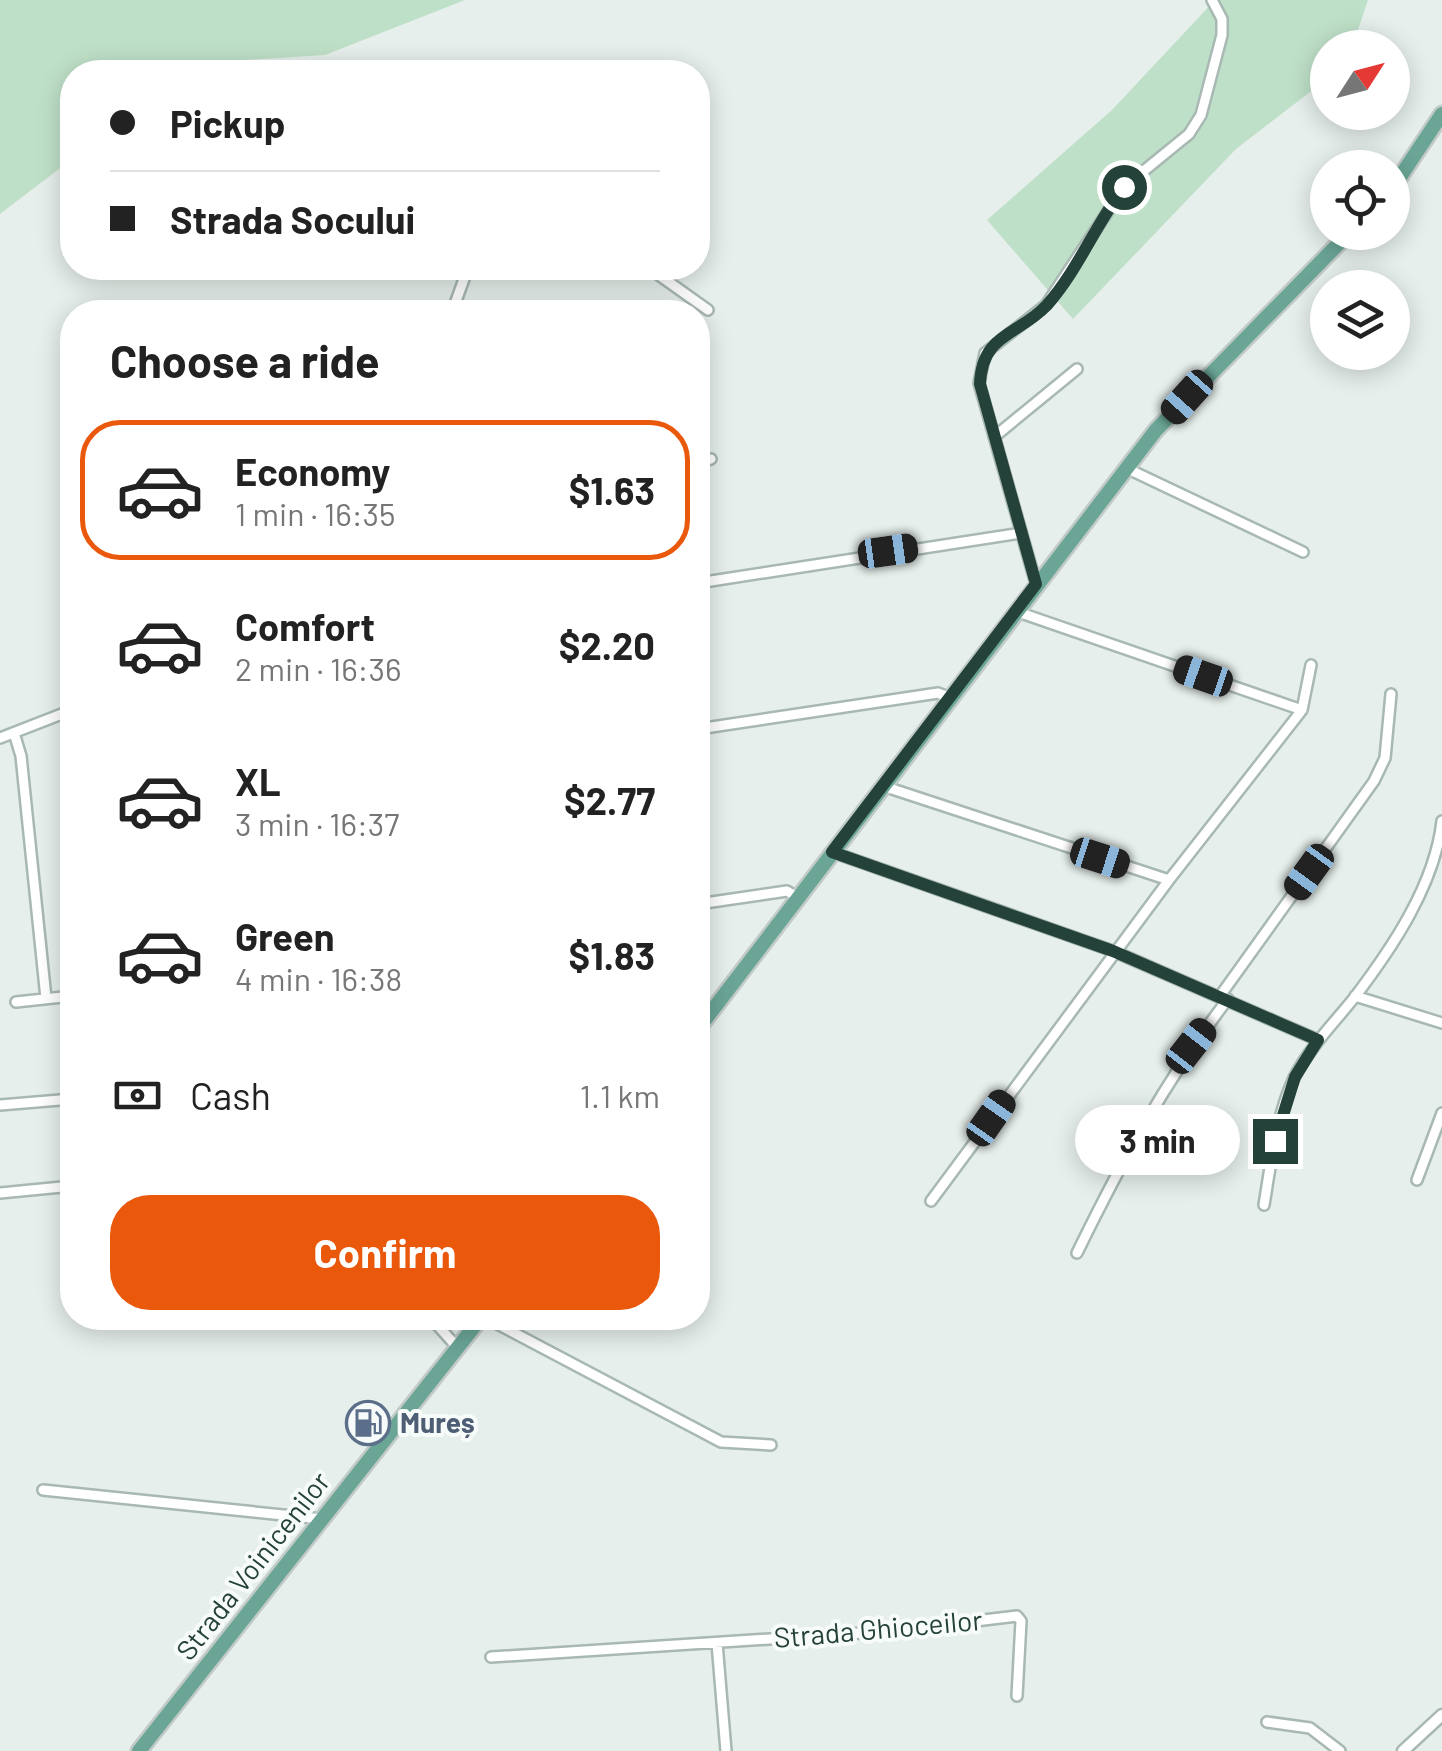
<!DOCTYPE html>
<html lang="en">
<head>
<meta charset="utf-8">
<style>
	body { margin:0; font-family:Barlow,sans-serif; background:#f2f2f2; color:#222; height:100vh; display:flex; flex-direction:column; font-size:38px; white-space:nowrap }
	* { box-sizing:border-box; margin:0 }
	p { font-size:32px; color:#767676 }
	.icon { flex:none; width:55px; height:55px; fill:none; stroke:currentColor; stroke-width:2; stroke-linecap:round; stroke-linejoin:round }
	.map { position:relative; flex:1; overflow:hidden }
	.panel { position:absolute; left:60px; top:300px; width:650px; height:1030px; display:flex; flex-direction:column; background:#fff; border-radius:40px; box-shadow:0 5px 25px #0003 }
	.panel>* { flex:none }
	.guide { position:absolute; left:60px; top:60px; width:650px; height:220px; border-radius:40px; box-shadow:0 5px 25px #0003; display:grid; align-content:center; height:220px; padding:0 50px; background:#fff }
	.needle { width:65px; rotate:54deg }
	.tools { position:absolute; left:1310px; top:30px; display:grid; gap:20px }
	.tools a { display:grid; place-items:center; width:100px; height:100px; border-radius:50%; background:#fff; box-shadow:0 5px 25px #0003; font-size:50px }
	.end { position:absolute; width:45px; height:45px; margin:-22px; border:12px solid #24423a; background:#fff; box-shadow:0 0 0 5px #fff }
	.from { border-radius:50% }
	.bubble { position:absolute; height:70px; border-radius:35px; background:#fff; box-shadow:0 5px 25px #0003; font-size:32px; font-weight:700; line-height:70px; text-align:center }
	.car { position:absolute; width:30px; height:60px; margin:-30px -15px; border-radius:12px; box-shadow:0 0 8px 2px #0007; background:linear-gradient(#222 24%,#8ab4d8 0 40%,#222 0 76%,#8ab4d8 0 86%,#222 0) }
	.guide b { display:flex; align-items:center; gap:35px; height:95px; font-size:38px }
	.guide b+b { border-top:2px solid #e0e0e0 }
	.guide i { width:25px; height:25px; background:#222 }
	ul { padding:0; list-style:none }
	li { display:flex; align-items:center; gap:30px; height:140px; margin:0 20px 15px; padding:0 30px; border:5px solid transparent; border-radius:40px }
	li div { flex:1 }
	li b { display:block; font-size:38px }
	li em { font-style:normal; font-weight:700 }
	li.active { border-color:#ea580c }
	li>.icon { width:90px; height:90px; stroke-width:1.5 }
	h2 { padding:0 50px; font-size:45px; line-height:120px }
	.pay { display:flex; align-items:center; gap:25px; height:110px; padding:0 50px; font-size:38px }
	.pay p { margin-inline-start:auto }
	.action { display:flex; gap:20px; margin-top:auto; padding:20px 50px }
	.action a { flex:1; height:115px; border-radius:40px; background:#ea580c; color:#fff; font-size:40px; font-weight:700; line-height:115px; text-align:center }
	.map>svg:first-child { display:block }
	.green { fill:#bfe0c8 }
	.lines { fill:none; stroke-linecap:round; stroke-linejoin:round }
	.minor-casing { stroke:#a8b8b2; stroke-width:14 }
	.tertiary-casing { stroke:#a8b8b2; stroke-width:15 }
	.primary-casing { stroke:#c2cac8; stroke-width:19 }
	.minor { stroke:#fff; stroke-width:9 }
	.tertiary { stroke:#fff; stroke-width:10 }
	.primary { stroke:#6aa596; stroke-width:14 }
	.route { stroke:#24423a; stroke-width:12 }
	.labels { text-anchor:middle; stroke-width:8; stroke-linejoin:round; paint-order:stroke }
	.service-label { font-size:28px; font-weight:bold; fill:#4e5e75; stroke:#f7fbf9; text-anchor:start }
	.street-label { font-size:28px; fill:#24423a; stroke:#f7fbf9 }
</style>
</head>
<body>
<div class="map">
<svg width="1442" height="1751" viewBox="0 0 1442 1751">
	<rect width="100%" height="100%" fill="#e6efeb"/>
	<path class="green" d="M 0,0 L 465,0 L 325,55 L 196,63 L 184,72 L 72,72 L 72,159 L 0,214 Z
		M 1215,0 L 1368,0 L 1352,47 L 1328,48 L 1327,79 L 1236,149 L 1073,319 L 987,220 L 1112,110 Z"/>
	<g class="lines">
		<defs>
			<path id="minor" d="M 649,268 L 708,310
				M 452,312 L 468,268
				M 994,437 L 1077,369
				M 698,463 L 711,459
				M 1126,468 L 1303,552
				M 698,583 L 1021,533
				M 1036,584 L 979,383 L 985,353 L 1046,305 L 1124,187 L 1189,134 L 1201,115 L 1222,35 L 1222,19 L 1212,0
				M 1015,611 L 1302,710
				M 698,729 L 938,693 L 948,697
				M 14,733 L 21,756 L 46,998
				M 0,738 L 72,710
				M 883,786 L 1169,880 L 1302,710 L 1311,665
				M 832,852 L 1113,951 L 1318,1040
				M 698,904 L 787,891 L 797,897
				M 1220,996 L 1374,781 L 1385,758 L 1391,694
				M 1355,996 L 1442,1023
				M 16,1002 L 72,996
				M 0,1105 L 72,1099
				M 1417,1180 L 1442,1113
				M 0,1193 L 72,1186
				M 931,1201 L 1169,880
				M 1264,1205 C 1271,1163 1276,1117 1294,1078 C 1309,1048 1334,1023 1354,998 C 1393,947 1435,884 1442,821
				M 1077,1253 C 1121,1163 1166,1079 1228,999
				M 431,1318 L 457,1347
				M 486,1318 L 721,1442 L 771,1445
				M 43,1490 L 322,1519
				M 717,1643 L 726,1751
				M 491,1657 L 892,1631 L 1017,1616 L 1021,1621 L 1017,1696
				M 1267,1722 L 1310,1728 L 1340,1751"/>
			<path id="tertiary" d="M 1403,1751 L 1442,1715"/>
			<path id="primary" d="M 1392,189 L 1442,114
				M 698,1029 L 1156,430 L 1350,232
				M 139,1751 L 481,1318"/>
		</defs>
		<use href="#minor" class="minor-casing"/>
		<use href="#tertiary" class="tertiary-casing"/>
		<use href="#primary" class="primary-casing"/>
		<use href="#minor" class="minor"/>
		<use href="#tertiary" class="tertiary"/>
		<use href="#primary" class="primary"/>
	</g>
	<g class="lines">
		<path class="route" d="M 1124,187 C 1096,224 1078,270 1047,305 C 1018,336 982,333 980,384 L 1036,584 L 832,852 L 1113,951 L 1318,1040 L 1295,1077 L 1275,1141"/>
	</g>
	<defs>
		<symbol id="fuel-ring" viewBox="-11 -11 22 22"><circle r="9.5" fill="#f7fbf9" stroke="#5c6f8a" stroke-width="1.5"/><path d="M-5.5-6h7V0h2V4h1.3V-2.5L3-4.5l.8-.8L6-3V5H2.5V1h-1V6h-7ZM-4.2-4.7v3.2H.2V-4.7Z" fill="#5c6f8a"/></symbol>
	</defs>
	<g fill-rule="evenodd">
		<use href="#fuel-ring" x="343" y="1398" width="50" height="50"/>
	</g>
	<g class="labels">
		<g class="service-label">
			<text x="400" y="1433">Mureș</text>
		</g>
		<g class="street-label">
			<text transform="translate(253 1566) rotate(-52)" y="10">Strada Voinicenilor</text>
			<text transform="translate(878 1629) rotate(-5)" y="10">Strada Ghioceilor</text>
		</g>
	</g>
</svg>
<div class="tools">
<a><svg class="needle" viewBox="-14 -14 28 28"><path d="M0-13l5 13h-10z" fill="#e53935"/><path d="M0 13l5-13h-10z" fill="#767676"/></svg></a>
<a><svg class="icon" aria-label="locate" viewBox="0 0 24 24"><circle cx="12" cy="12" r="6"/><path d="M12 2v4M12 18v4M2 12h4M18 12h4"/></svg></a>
<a><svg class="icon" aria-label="layers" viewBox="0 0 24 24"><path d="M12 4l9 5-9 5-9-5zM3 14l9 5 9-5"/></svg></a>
</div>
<i class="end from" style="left:1124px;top:187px"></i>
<i class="end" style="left:1275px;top:1141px"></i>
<div class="bubble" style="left:1075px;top:1105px;width:165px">3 min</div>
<i class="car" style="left:1187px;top:397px;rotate:222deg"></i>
<i class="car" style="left:888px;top:551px;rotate:82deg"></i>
<i class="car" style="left:1203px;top:676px;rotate:289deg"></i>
<i class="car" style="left:1100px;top:858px;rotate:108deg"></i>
<i class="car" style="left:1309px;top:872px;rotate:216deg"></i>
<i class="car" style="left:1191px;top:1046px;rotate:38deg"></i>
<i class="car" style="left:991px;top:1118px;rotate:35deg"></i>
<div class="guide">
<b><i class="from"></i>Pickup</b>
<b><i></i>Strada Socului</b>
</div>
<section class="panel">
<h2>Choose a ride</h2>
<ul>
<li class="active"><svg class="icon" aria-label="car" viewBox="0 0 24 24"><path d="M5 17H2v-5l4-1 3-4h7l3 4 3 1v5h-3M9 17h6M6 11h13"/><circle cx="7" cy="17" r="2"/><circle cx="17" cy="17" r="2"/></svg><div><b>Economy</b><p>1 min · 16:35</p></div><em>$1.63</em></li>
<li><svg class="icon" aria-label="car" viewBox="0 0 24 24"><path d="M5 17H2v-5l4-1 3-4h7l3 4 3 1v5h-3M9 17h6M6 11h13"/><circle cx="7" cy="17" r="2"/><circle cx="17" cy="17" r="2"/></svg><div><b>Comfort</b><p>2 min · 16:36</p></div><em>$2.20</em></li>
<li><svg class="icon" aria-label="car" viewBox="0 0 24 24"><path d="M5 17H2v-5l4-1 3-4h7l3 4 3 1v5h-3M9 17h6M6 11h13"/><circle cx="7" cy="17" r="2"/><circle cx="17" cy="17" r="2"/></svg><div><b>XL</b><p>3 min · 16:37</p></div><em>$2.77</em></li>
<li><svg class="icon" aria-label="car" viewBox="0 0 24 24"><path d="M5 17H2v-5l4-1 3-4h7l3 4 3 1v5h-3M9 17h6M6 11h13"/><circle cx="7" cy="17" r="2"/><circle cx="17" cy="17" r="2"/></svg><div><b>Green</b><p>4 min · 16:38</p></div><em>$1.83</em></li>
</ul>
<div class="pay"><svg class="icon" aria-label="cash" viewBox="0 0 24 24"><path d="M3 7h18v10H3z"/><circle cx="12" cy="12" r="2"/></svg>Cash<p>1.1 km</p></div>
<div class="action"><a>Confirm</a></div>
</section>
</div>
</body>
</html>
